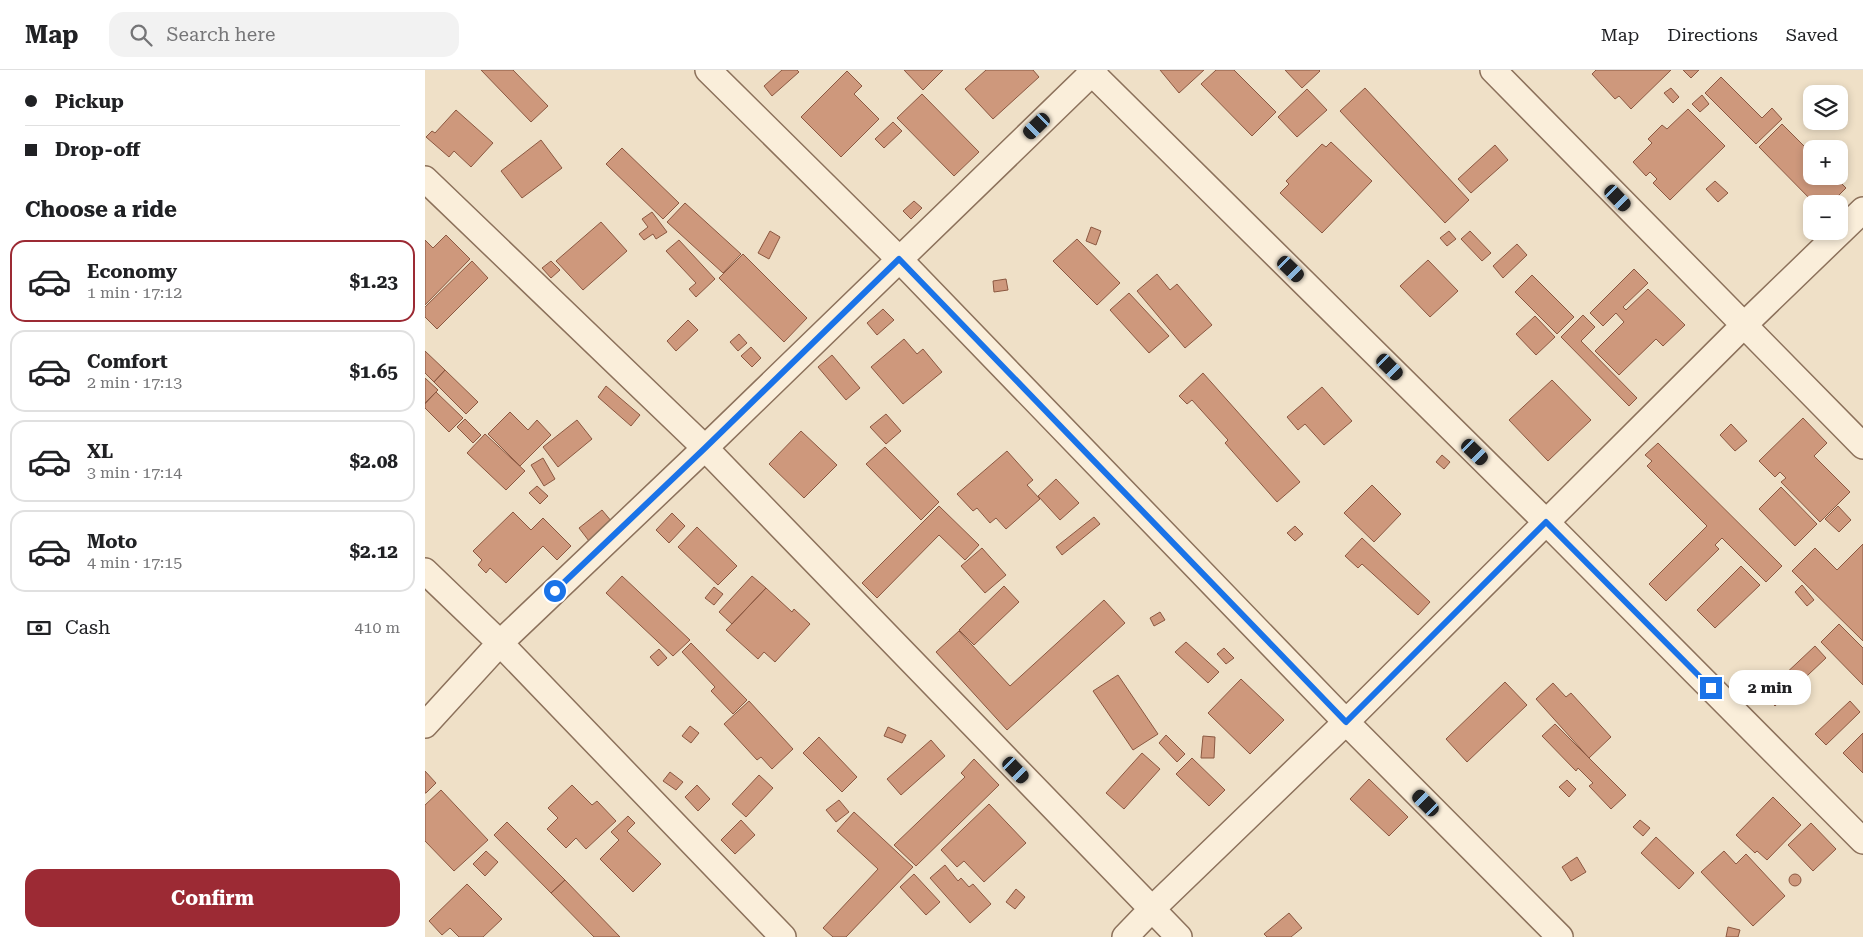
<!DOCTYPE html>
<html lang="en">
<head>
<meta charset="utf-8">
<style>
	body { margin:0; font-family:"Roboto Serif",serif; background:#f2f2f2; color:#202124; height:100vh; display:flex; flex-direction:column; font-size:19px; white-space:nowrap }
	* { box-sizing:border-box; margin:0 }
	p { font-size:16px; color:#757577 }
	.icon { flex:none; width:28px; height:28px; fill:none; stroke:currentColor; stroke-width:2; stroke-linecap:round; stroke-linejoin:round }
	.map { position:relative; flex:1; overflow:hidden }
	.side { display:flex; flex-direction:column; background:#fff; width:425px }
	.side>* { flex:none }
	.hud { display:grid; align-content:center; height:110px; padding:0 25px; background:#fff }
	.fabs { position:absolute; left:1378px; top:15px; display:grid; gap:10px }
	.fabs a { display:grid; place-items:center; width:45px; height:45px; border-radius:10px; background:#fff; box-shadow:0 2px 8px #0003; font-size:25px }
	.end { position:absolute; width:22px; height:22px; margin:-11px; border:6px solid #1a73e8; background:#fff; box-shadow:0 0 0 2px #fff }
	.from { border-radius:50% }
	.bubble { position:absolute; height:35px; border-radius:15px; background:#fff; box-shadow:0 2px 8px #0003; font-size:16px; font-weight:700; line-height:35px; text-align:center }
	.car { position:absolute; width:15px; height:30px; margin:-15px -8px; border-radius:6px; box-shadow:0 0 4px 1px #0007; background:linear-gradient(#222 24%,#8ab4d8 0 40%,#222 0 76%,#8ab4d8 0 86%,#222 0) }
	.hud b { display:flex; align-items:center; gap:18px; height:48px; font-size:19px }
	.hud b+b { border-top:1px solid #e0e0e0 }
	.hud i { width:12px; height:12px; background:#202124 }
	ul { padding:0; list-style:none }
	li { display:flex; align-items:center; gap:15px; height:82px; margin:0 10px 8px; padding:0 15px; border:2px solid #e0e0e0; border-radius:15px }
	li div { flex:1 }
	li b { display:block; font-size:19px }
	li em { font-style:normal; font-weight:700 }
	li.selected { border-color:#9c2a34 }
	li>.icon { width:45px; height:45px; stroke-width:1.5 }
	h2 { padding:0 25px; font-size:22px; line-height:60px }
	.pay { display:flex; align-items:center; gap:12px; height:55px; padding:0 25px; font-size:19px }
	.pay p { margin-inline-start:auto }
	.action { display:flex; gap:10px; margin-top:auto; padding:10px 25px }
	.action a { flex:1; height:58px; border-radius:15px; background:#9c2a34; color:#fff; font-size:20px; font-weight:700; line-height:58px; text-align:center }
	header { display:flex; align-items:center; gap:30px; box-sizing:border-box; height:70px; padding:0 25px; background:#fff; border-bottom:1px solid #e0e0e0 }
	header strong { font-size:24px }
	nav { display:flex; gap:28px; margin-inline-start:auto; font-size:18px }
	.search { width:350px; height:45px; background:#f2f2f2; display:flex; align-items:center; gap:12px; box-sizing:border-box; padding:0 18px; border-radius:15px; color:#757577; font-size:19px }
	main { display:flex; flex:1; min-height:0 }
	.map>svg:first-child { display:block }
	.building { fill:#ce987c; stroke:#8b5841 }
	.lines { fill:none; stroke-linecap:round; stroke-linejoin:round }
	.street-casing { stroke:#8c715b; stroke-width:28 }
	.street { stroke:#faeeda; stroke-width:25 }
	.route { stroke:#1a73e8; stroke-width:6 }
</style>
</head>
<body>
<header>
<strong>Map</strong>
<div class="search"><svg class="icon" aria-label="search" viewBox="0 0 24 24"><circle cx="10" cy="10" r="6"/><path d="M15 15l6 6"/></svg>Search here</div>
<nav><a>Map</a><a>Directions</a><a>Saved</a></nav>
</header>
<main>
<section class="side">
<div class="hud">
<b><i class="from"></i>Pickup</b>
<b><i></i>Drop-off</b>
</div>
<h2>Choose a ride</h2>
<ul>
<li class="selected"><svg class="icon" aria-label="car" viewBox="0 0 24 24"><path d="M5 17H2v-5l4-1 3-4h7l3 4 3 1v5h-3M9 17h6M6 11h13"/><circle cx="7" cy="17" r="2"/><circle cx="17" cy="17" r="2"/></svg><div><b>Economy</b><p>1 min · 17:12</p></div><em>$1.23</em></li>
<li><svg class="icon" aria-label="car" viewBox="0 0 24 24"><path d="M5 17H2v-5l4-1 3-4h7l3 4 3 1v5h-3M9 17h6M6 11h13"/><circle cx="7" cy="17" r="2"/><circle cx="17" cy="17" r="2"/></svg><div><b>Comfort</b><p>2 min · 17:13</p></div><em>$1.65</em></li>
<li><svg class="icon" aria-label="car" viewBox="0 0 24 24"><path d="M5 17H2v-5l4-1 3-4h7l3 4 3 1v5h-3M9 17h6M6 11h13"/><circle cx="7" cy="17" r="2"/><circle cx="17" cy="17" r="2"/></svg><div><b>XL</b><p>3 min · 17:14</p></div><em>$2.08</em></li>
<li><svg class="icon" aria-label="car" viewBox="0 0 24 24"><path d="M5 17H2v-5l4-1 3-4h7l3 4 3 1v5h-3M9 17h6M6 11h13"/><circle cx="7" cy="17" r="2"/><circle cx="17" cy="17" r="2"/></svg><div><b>Moto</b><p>4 min · 17:15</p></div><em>$2.12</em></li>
</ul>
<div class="pay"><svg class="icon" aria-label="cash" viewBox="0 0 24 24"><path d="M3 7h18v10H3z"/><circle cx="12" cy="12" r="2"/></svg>Cash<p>410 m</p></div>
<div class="action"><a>Confirm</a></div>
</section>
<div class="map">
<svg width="1438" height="867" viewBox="0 0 1438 867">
	<rect width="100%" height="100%" fill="#efe0c7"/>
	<path class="building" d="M 56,0 L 88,0 L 123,36 L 106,52 Z
		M 357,0 L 372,0 L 374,2 L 347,26 L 339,16 Z
		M 479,0 L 518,0 L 498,20 Z
		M 561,0 L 608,0 L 614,7 L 568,49 L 540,19 Z
		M 735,0 L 779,0 L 754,23 Z
		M 791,0 L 809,0 L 851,42 L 827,66 L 776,14 Z
		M 860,0 L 894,0 L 895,1 L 877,18 Z
		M 1171,0 L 1246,0 L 1206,39 L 1194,26 L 1190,29 L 1167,4 Z
		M 1258,0 L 1274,0 L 1266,8 Z
		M 422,1 L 437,16 L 429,24 L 454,49 L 416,87 L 376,47 Z
		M 1296,7 L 1337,48 L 1347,38 L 1357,49 L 1331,74 L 1280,23 Z
		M 940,18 L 1044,130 L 1020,153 L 915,41 Z
		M 1246,18 L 1254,27 L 1248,33 L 1239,23 Z
		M 882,19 L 902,40 L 872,67 L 853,47 Z
		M 497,24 L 554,82 L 529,106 L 472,48 Z
		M 1277,25 L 1284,34 L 1275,42 L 1267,34 Z
		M 1263,39 L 1300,76 L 1245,130 L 1228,113 L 1232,109 L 1225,102 L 1221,106 L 1208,92 L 1227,73 L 1223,69 L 1237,55 L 1242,59 Z
		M 31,40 L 68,73 L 46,97 L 29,81 L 24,87 L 1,67 L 7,61 L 10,63 Z
		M 468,52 L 477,61 L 459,78 L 450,69 Z
		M 1357,54 L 1386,83 L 1386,106 L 1409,106 L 1421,118 L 1405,134 L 1390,134 L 1334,77 Z
		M 116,70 L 137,98 L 97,128 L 76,101 Z
		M 906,72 L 947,111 L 897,163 L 855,123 L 864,114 L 861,111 L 897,74 L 901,77 Z
		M 1070,75 L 1083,90 L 1046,123 L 1033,109 Z
		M 197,78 L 254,133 L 238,149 L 181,94 Z
		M 1290,111 L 1303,123 L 1293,132 L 1281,119 Z
		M 489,131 L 497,138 L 486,149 L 478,141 Z
		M 260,133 L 316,184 L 298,203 L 242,152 Z
		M 227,142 L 242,162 L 231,169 L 228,164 L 219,170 L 214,164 L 223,157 L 217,149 Z
		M 176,152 L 202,181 L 158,220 L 131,191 Z
		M 666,157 L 676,161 L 671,175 L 661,171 Z
		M 345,161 L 355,167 L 344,189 L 333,183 Z
		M 1024,161 L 1031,169 L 1022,176 L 1015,168 Z
		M 1045,161 L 1066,183 L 1057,191 L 1036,169 Z
		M 21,165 L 45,189 L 0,235 L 0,170 L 8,178 Z
		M 652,169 L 695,213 L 672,235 L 628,191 Z
		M 254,170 L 290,209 L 271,227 L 264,219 L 271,213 L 241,181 Z
		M 1092,174 L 1102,185 L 1078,208 L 1068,196 Z
		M 318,184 L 382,248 L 359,272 L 294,208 Z
		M 1003,190 L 1033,221 L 1005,247 L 975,216 Z
		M 47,191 L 63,208 L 12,259 L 0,247 L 0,237 Z
		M 126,191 L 135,200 L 126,208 L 117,198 Z
		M 1209,199 L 1223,213 L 1198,237 L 1201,240 L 1223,219 L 1260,255 L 1238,276 L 1231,269 L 1194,305 L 1170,281 L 1199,252 L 1191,243 L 1178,256 L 1165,243 Z
		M 732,204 L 745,220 L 752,214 L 787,255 L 760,278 L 712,221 Z
		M 1107,205 L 1149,247 L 1132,264 L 1090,222 Z
		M 581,209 L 583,220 L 569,222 L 568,211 Z
		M 704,223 L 744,266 L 724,283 L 685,240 Z
		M 458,239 L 469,250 L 452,265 L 442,253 Z
		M 1158,245 L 1170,257 L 1156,271 L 1212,328 L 1204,336 L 1136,267 Z
		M 1110,246 L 1130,267 L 1111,285 L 1091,264 Z
		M 263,250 L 273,260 L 251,281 L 242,271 Z
		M 314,264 L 322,273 L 313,281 L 305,272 Z
		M 479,269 L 492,284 L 498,279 L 517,302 L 478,334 L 446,297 Z
		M 326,277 L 336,288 L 327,297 L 316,286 Z
		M 0,281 L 20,300 L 9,312 L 0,303 Z
		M 407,285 L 435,318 L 421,330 L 393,297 Z
		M 20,300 L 53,332 L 41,344 L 9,312 Z
		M 778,303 L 875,412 L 852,432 L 800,373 L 803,370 L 767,330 L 762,334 L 754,326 Z
		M 0,308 L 13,320 L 0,333 Z
		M 1127,310 L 1166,350 L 1123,391 L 1084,350 Z
		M 181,316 L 215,345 L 206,356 L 173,327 Z
		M 897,317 L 927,351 L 899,375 L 880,354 L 873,360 L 862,347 Z
		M 11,322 L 38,348 L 24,362 L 0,338 L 0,334 Z
		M 85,342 L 103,360 L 112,350 L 126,365 L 95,396 L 63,364 Z
		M 461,344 L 476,361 L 461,374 L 445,357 Z
		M 1378,348 L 1402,373 L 1389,386 L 1425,422 L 1395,452 L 1356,412 L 1361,408 L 1355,402 L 1350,407 L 1334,391 Z
		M 40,349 L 56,365 L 48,373 L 32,357 Z
		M 152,350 L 167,369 L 133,397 L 118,377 Z
		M 1306,354 L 1322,371 L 1310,381 L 1295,365 Z
		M 376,361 L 412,395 L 379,428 L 344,394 Z
		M 60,364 L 100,401 L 81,420 L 42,383 Z
		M 1233,373 L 1357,496 L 1341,512 L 1297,468 L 1290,475 L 1294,479 L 1241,531 L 1224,514 L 1282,456 L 1222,396 L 1227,391 L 1220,385 Z
		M 460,377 L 514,432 L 496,450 L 441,394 Z
		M 582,381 L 608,410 L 602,415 L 615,429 L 581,459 L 571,448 L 565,453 L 552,438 L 548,441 L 532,424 Z
		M 1017,385 L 1025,392 L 1019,399 L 1011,392 Z
		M 118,388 L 130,409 L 119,416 L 106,395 Z
		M 631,409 L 654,433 L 635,450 L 613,426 Z
		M 947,415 L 976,444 L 949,472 L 919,443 Z
		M 112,416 L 123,426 L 115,434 L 104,423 Z
		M 1356,417 L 1392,454 L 1370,476 L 1334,439 Z
		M 514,436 L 554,475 L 540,490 L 514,465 L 452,528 L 437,513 Z
		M 1413,436 L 1426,450 L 1414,462 L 1400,449 Z
		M 177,440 L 187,452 L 164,471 L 154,458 Z
		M 88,442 L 106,460 L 118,448 L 146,476 L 132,490 L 118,476 L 81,513 L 65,498 L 61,503 L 53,495 L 57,490 L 48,481 Z
		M 247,443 L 260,456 L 244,473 L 231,460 Z
		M 669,447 L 675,454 L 637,485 L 631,477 Z
		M 870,456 L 878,464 L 870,471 L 862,463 Z
		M 272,457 L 312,496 L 293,515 L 253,477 Z
		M 937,468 L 1005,532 L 993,545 L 937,494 L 933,498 L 920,486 Z
		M 1438,474 L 1438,571 L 1367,501 L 1390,478 L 1412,500 Z
		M 557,478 L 581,505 L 560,523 L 536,496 Z
		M 1316,496 L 1335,515 L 1290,558 L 1272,540 Z
		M 197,506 L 265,570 L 248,586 L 181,523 Z
		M 327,506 L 341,518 L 307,554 L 294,542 Z
		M 1377,515 L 1389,530 L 1382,536 L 1370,522 Z
		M 579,516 L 594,532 L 549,575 L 534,560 Z
		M 289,517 L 298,524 L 289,535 L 280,528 Z
		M 341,518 L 367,542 L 369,539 L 385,554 L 350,592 L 339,582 L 333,589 L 301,560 Z
		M 679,530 L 700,553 L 582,660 L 511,582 L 534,561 L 585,616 Z
		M 735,542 L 740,550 L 729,556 L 725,548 Z
		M 1414,554 L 1438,578 L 1438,615 L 1396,572 Z
		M 761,572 L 794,602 L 783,613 L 750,582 Z
		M 266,573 L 322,630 L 308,644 L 286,621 L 290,617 L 257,582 Z
		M 1390,576 L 1401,588 L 1350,636 L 1339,624 Z
		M 799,578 L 809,588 L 801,594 L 792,584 Z
		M 234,579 L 242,588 L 233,596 L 225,587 Z
		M 693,605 L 733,664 L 708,680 L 668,621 Z
		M 816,609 L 859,650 L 825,684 L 783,643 Z
		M 1080,612 L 1102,635 L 1042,692 L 1021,669 Z
		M 1128,613 L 1141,627 L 1146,623 L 1186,667 L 1164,688 L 1111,629 Z
		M 324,631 L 368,679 L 347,699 L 336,687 L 332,690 L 299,654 Z
		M 1425,631 L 1435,642 L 1401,675 L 1390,664 Z
		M 1130,654 L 1201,725 L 1186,739 L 1164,716 L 1168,713 L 1153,698 L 1151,701 L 1117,666 Z
		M 265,656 L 274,663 L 266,673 L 257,666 Z
		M 463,657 L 481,665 L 477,673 L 459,666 Z
		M 1438,663 L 1438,703 L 1418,683 Z
		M 741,665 L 760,684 L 752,692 L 734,673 Z
		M 778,666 L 790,667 L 789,688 L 776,688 Z
		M 394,667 L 432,707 L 417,722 L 378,683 Z
		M 506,670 L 520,686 L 476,725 L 462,709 Z
		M 717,683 L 735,699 L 699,739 L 681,723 Z
		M 767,688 L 800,720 L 784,736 L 751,704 Z
		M 549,689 L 574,715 L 491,796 L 469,775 L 540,707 L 536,703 Z
		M 0,701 L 11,713 L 1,723 L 0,723 Z
		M 245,702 L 258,712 L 251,720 L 238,711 Z
		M 334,705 L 348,718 L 321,747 L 307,734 Z
		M 944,709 L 983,747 L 964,766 L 925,729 Z
		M 1142,710 L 1151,719 L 1144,727 L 1134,717 Z
		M 147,715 L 167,735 L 172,731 L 191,751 L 161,779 L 151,768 L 141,778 L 122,759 L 133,748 L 123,738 Z
		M 272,715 L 285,729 L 273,741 L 260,727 Z
		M 16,720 L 63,770 L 29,801 L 0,771 L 0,735 Z
		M 1348,727 L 1376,755 L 1342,790 L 1332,781 L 1330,783 L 1311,765 Z
		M 414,730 L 424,742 L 411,752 L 401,740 Z
		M 564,734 L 601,773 L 559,812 L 539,791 L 532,797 L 516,780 Z
		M 429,742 L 488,797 L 421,867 L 408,867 L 398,858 L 453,799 L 412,761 Z
		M 203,746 L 210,753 L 202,761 L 236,794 L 208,822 L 175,789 L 194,770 L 186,762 Z
		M 316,750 L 330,765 L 310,784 L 296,770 Z
		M 1215,750 L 1225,758 L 1218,766 L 1208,757 Z
		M 82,752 L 140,810 L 126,823 L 69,765 Z
		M 1386,753 L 1411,779 L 1388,801 L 1363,775 Z
		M 1231,767 L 1269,803 L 1254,819 L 1216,783 Z
		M 61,781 L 73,792 L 60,806 L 48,794 Z
		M 1299,781 L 1311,794 L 1321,784 L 1360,826 L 1328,856 L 1276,802 Z
		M 1152,787 L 1161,802 L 1146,811 L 1137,797 Z
		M 520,795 L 533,811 L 536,808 L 544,817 L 548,814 L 566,834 L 545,853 L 505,808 Z
		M1364 810a6 6 0 1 1 12 0a6 6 0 1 1-12 0Z
		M 489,804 L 515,832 L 501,845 L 475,817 Z
		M 140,810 L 195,867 L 169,867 L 126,823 Z
		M 42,814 L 77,849 L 58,867 L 34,867 L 25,858 L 17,865 L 4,851 Z
		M 591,819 L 600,827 L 590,839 L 581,832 Z
		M 864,843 L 877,858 L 866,867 L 842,867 L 839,864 Z
		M 1303,857 L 1315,860 L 1313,867 L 1301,867 Z"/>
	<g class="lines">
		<defs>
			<path id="street" d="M 283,0 L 474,189 L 921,652 L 1135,867
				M 664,0 L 1121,452 L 1438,771
				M 1068,0 L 1438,376
				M 0,109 L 280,378 L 754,867
				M 0,501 L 75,573 L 358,867
				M 0,655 L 75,573 L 280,378 L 670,0
				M 700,867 L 726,840 L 921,652 L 1319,255 L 1438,140"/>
		</defs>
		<use href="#street" class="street-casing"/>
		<use href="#street" class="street"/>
	</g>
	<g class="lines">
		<path class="route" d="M 130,521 L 280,378 L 474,189 L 921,652 L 1121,452 L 1286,618"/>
	</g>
</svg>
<div class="fabs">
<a><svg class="icon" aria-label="layers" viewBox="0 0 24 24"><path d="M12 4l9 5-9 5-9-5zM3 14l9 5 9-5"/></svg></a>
<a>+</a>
<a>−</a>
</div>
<i class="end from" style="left:130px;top:521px"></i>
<i class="end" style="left:1286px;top:618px"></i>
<div class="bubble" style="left:1304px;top:600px;width:82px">2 min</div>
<i class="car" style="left:612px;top:56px;rotate:226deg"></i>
<i class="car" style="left:1193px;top:128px;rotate:136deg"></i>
<i class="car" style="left:866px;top:199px;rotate:134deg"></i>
<i class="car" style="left:965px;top:297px;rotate:135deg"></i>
<i class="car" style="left:1050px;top:382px;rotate:134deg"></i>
<i class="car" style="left:591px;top:700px;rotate:136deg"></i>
<i class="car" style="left:1001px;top:733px;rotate:315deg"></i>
</div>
</main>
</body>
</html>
